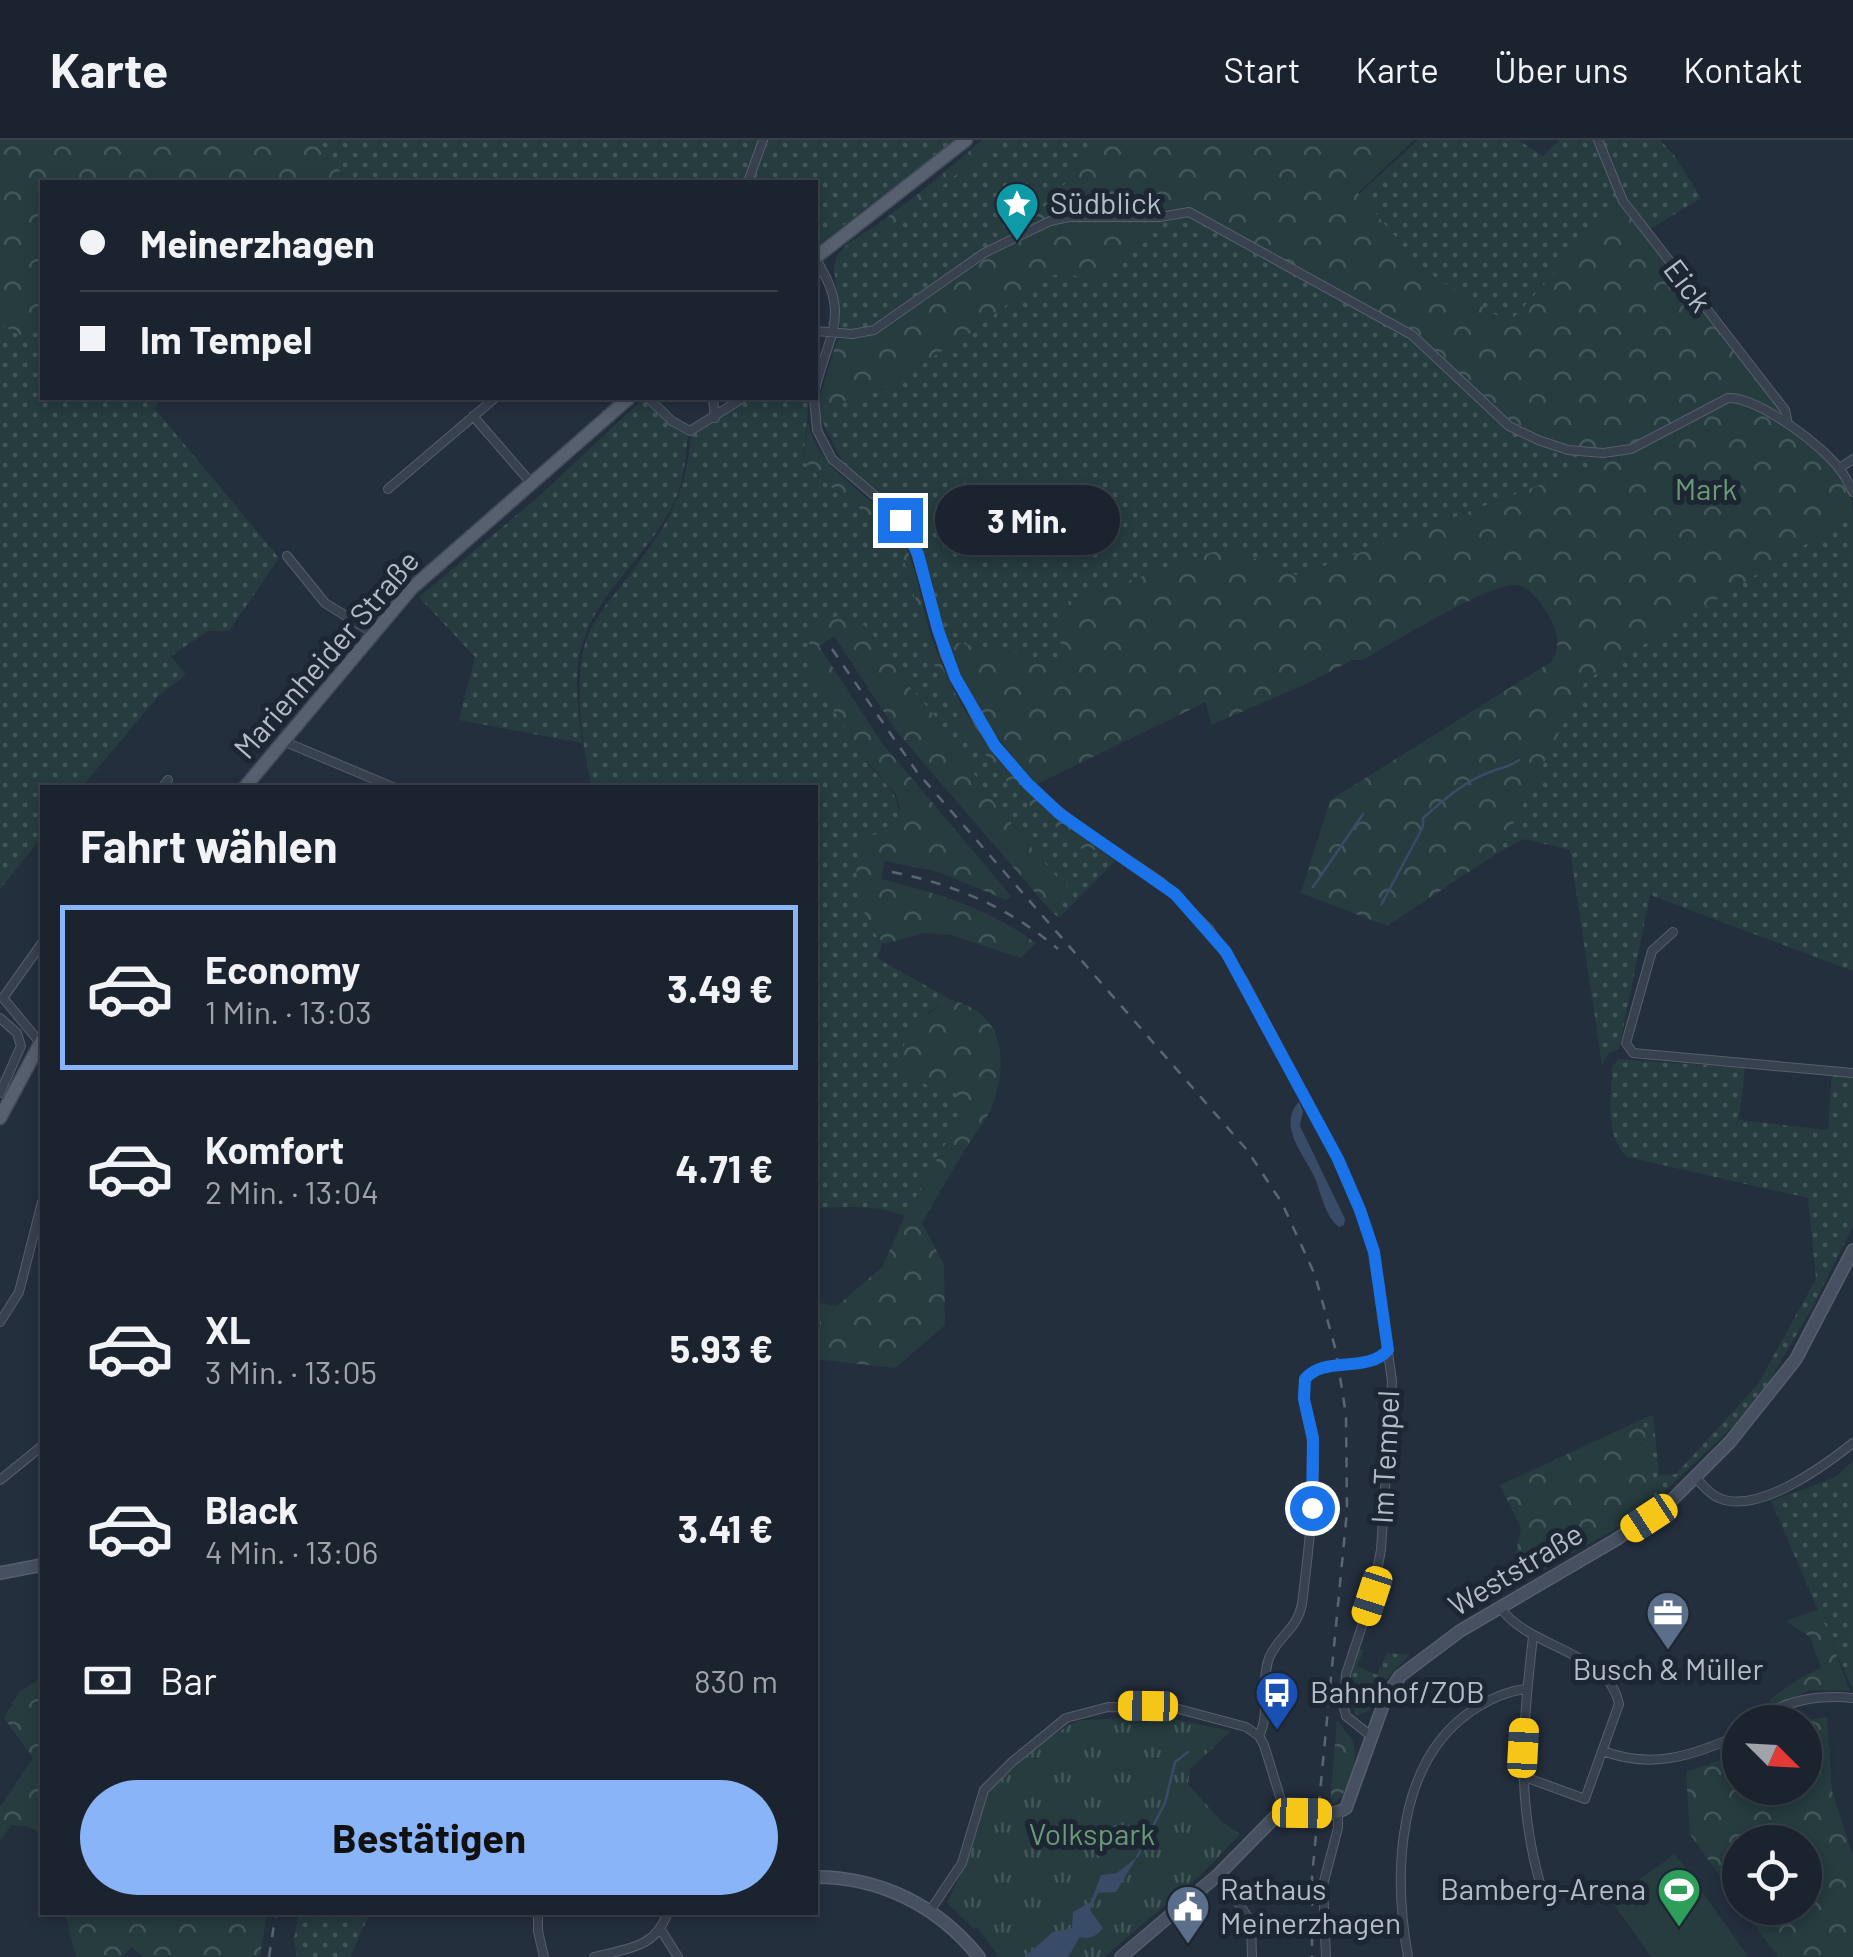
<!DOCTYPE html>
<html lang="de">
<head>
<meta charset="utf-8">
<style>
	body { margin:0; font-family:Barlow,sans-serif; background:#242b36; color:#f1f3f6; height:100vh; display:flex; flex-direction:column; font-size:38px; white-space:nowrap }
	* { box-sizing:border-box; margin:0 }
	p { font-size:32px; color:#a0a4aa }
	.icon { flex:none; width:55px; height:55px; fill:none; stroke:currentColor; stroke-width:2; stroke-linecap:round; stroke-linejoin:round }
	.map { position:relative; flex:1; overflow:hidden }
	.sheet { position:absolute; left:40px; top:645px; width:778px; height:1130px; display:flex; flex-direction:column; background:#1b232e; border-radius:0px; box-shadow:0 5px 15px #0003,0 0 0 2px #39404a }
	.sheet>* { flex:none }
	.banner { position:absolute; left:40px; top:40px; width:778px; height:220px; border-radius:0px; box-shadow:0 5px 15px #0003,0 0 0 2px #39404a; display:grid; align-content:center; height:220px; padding:0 40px; background:#1b232e }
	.needle { width:65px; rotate:114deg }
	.fabs { position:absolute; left:1722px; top:1565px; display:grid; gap:20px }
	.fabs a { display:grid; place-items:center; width:100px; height:100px; border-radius:50%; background:#1b232e; box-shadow:0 5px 15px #0003,0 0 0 2px #39404a; font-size:50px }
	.end { position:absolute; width:45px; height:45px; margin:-22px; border:12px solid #1a73e8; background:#fff; box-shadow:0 0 0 5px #fff }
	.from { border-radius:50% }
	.bubble { position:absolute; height:70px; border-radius:35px; background:#1b232e; box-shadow:0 5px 15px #0003,0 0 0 2px #39404a; font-size:32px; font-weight:700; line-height:70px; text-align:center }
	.car { position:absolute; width:30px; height:60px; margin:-30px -15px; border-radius:12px; box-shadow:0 0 8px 2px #0007; background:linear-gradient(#f5c518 24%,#345 0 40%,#f5c518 0 76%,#345 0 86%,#f5c518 0) }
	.banner b { display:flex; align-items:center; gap:35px; height:95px; font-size:38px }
	.banner b+b { border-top:2px solid #39404a }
	.banner i { width:25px; height:25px; background:#f1f3f6 }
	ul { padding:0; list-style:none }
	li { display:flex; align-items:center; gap:30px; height:165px; margin:0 20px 15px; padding:0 20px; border:5px solid transparent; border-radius:0px }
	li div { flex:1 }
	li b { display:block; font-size:38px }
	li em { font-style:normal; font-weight:700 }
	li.selected { border-color:#8ab4f8 }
	li>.icon { width:90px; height:90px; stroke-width:1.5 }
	h2 { padding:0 40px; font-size:45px; line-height:120px }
	.pay { display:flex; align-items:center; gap:25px; height:110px; padding:0 40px; font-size:38px }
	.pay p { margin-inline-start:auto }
	.cta { display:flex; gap:20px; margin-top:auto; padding:20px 40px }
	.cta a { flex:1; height:115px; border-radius:60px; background:#8ab4f8; color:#111; font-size:40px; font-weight:700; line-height:115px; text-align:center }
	header { display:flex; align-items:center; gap:60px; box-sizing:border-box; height:140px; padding:0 50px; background:#1b232e; border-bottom:2px solid #39404a }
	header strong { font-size:48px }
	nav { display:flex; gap:55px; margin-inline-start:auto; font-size:35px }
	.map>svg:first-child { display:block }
	.grass { fill:url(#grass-dots) }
	.forest { fill:url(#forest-crowns) }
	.park { fill:url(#park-tufts) }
	.pitch { fill:#263c3f }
	.water { fill:#394c67 }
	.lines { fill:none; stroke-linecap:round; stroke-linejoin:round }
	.stream { stroke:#394c67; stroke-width:2.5 }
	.street-casing { stroke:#565f6c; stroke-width:10 }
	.secondary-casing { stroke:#565f6c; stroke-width:14 }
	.primary-casing { stroke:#414a57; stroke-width:15 }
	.street { stroke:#38414e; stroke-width:8 }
	.secondary { stroke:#465061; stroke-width:11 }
	.primary { stroke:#56606e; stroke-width:12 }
	.rail { stroke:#5a6575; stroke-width:2.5; stroke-dasharray:10 10; stroke-linecap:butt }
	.route { stroke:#1a73e8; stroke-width:12 }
	.labels { text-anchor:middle; stroke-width:10; stroke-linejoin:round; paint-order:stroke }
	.poi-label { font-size:30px; fill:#b4bcc9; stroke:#1d2633; text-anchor:start }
	.street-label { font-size:30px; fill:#b4bcc9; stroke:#1d2633 }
	.park-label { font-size:30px; fill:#6b9a76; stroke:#1d2633 }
</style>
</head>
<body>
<header>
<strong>Karte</strong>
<nav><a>Start</a><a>Karte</a><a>Über uns</a><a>Kontakt</a></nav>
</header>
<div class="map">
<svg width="1853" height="1817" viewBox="0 0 1853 1817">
	<defs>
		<pattern id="grass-dots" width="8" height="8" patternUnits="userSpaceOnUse" patternTransform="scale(2.5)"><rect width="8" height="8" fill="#263c3f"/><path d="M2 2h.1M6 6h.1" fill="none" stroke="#435659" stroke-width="1.8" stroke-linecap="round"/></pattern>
		<pattern id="forest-crowns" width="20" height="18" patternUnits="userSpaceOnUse" patternTransform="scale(2.5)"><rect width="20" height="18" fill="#263c3f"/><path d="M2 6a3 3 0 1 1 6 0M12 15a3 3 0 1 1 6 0" fill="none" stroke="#435659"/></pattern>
		<pattern id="park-tufts" width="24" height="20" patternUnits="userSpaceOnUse" patternTransform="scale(2.5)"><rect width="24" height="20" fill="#263c3f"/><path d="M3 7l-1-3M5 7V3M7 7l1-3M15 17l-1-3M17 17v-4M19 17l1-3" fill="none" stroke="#435659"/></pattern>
	</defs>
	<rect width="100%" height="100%" fill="#242f3e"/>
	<path class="grass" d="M 317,0 L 761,0 L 746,42 L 343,42 L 345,38 Z
		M 766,0 L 955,0 L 815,107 L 815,42 L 751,42 Z
		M 1000,0 L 1105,0 L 1036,76 L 1037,85 L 984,111 L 873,189 L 852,192 L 840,188 L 834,127 C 837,106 858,97 874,87 L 880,94 Z
		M 1418,0 L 1518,0 L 1543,16 L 1559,0 L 1596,0 L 1621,60 L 1509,184 L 1425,131 L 1358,55 Z
		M 1600,0 L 1660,0 L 1674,15 L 1701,58 L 1647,91 L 1624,60 Z
		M 1178,71 L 1241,100 L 1408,197 L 1508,288 L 1567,312 L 1611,319 L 1297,436 L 1227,407 L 1061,464 L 1061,522 L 947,501 L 916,393 L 891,362 L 843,323 L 816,269 L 877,252 L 969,194 L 1046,134 L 1096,136 Z
		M 0,184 L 22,196 L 42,185 L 42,258 L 160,258 L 155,269 L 279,418 L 229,491 L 208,491 L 171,516 L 186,535 L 159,555 L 82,647 L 42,648 L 42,697 L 0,749 Z
		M 751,258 L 809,258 L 803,321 L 825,342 L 887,389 L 901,409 L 937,534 L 964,588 L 1018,655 L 1088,714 L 1097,708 L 1115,721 L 1059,778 L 1051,771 L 1068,743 L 1059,740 L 991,659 L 934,575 L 908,545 L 881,504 L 809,489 C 826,530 840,576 862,615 C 875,639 905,650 897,681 L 860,704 C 853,733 863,779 882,803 L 877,818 L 951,860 L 928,872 L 927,945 L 953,950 L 962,961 L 963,973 L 905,1076 C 877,1064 845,1067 815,1068 L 815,648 L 592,648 C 582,607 572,534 588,495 C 598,473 613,456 627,438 C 665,388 687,357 691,293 Z
		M 643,259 L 688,293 C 686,315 684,341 675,361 C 652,411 604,445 585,496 C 572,529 578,567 582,603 L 459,580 L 475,517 L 419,457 L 537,358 Z
		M 1853,375 L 1853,831 L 1650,755 L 1619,909 L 1609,913 L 1602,925 L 1570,710 L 1524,699 L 1499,712 L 1586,540 Z
		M 1619,919 L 1745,928 L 1739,980 L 1828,990 L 1832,934 L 1853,937 L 1853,1086 L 1812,1168 L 1768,1243 L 1733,1286 L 1655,1361 L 1643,1279 L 1653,1275 L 1659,1335 L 1676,1334 L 1758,1244 L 1816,1139 L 1808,1058 L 1627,1017 C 1603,995 1612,955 1612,926 Z
		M 1853,1321 L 1853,1551 L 1771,1361 L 1836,1337 Z
		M 1358,1509 L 1364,1510 L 1357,1526 L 1377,1535 L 1387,1513 L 1409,1515 L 1382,1544 L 1369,1571 L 1357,1575 C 1343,1558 1352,1528 1358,1509 Z
		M 299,1773 L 370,1773 L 350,1817 L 297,1817 L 294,1799 Z"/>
	<path class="forest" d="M 0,0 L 317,0 L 345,38 L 343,42 L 42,42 L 42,185 L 22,196 L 0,184 Z
		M 982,0 L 1000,0 L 881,94 L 874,87 L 922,51 Z
		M 1105,0 L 1414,0 L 1358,53 L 1425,131 L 1509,183 L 1621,60 L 1780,267 C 1793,315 1853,311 1853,375 L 1586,540 L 1499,712 L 1387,786 L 1301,753 L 1330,660 L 1551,522 C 1561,508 1558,493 1550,478 C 1542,465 1533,449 1518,445 C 1494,440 1389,505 1363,520 L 1352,520 L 1306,544 L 1211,585 L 1206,562 L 1037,644 C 997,601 967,558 947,501 L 1060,522 L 1061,464 L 1227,407 L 1298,436 L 1611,318 L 1605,311 L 1571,309 L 1540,299 L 1511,283 L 1413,192 L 1184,66 L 1096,137 L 1046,134 L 969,194 L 877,252 L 816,269 L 837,200 L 874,193 L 985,116 L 1037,85 L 1036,76 Z
		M 808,284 C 824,340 872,349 899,394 C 918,426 920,461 931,496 C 961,586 1019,655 1097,708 L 1088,714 L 1018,655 L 964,588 L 937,534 L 901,409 L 887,389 L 825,342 L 803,321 Z
		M 837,476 L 864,485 L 881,504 L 908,545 L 934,575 L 991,659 L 1059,740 L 1069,742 L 1051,771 L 897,592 L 834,496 L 819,506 L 882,603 L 1011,756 L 1006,760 L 939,732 L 885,721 L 881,739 C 937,753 988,768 1036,803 L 1021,818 L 951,795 L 924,793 L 884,804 C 860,778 851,739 860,704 L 897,681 L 900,667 L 895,653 L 863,617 L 810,532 L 809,490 L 819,482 Z
		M 951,860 C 1003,873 1008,916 994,961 C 990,977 975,993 966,1008 C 951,1033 936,1058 922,1083 L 944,1125 L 945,1185 L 895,1228 L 815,1219 L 815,1162 L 837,1166 L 882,1127 L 905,1076 L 963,973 L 961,961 L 953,950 L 927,945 L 903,933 C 895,897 921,875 951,860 Z
		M 1643,1279 L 1655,1361 L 1612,1391 L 1509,1448 L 1521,1388 L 1500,1345 Z
		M 1819,1469 L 1850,1551 L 1811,1550 L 1769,1568 L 1770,1559 L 1802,1537 L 1821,1528 L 1810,1497 L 1786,1481 Z
		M 42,1537 L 42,1695 L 28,1686 L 11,1685 L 0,1701 L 0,1667 L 33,1618 L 4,1578 L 19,1552 Z
		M 1827,1577 L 1832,1651 L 1853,1716 L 1853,1817 L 1778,1817 L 1742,1768 L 1805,1768 L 1805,1702 L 1740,1702 L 1740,1764 L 1690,1694 L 1686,1632 L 1740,1613 L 1740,1648 L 1805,1648 L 1805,1582 L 1796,1582 Z
		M 1337,1580 C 1341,1587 1348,1593 1352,1600 C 1361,1619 1347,1659 1330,1666 Z
		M 71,1772 L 267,1772 L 267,1773 L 260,1817 L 143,1817 L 131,1807 L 122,1817 L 76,1817 L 66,1777 Z"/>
	<path class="park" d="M 1135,1578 L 1178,1580 L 1231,1591 L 1190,1629 L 1188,1644 L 1222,1682 L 1240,1694 L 1202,1734 L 1104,1817 L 999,1817 L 977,1787 L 974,1789 L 947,1763 L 971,1712 L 982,1666 L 990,1650 L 1033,1610 L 1067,1586 L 1081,1580 Z"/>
	<path class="pitch" d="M 1675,1714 L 1748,1816 L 1746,1817 L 1651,1817 L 1611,1760 Z"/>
	<path class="water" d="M 1299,962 L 1303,971 L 1300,986 L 1345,1079 L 1344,1085 L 1339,1087 C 1324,1075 1322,1054 1314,1036 C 1304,1015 1277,985 1299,962 Z
		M 1137,1717 L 1116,1752 L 1098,1753 L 1090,1770 L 1103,1788 C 1097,1796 1090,1800 1080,1797 L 1068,1817 L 1024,1817 L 1053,1792 L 1072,1788 L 1073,1772 L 1091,1762 L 1101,1735 L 1117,1733 Z"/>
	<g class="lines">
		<path class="stream" d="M 1313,747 L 1363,674
			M 1381,765 L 1423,687 L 1423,678 C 1444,660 1463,642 1490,632 C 1501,627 1509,628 1519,620
			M 1137,1717 L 1165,1663 L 1175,1622 L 1188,1612"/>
		<defs>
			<path id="street" d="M 1598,0 L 1623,61 L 1785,270 L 1788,284
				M 748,42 L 763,0
				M 815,191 L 852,194 L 874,190 L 984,113 L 1050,81 L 1069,77 L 1160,77 L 1189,72 L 1412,195 L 1509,286 L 1538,300 L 1568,310 L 1603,313 L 1631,309 L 1728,258 C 1757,256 1825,307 1841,331 C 1846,337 1849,345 1853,352
				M 815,250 C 829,192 852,175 815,118
				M 648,258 L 672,281 L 690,291 L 743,258
				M 713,258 L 715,278
				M 814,258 L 817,290 L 832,319 L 887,366 L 913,402 L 945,515 L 980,585 L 1011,626 L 1042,658 L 1080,688 L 1161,742 L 1209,789 L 1243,840 L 1338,1019 L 1360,1070 L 1374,1112 L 1392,1241 L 1381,1410 L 1372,1456 L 1346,1534 L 1344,1568 L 1346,1576 L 1371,1596
				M 473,276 L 532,344
				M 1840,328 L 1853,319
				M 388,349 L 495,258
				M 287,416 L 325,463 L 373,493
				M 283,601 L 395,648
				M 162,648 L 168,640
				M 1673,792 L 1652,811 L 1626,903 L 1633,913 L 1853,933
				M 3,858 L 42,803
				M 3,858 L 42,905
				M 0,878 L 17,893 L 21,906 L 0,953
				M 0,1182 L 19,1152 L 42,1062
				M 1695,1337 C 1702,1344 1709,1354 1719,1358 C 1757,1375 1823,1327 1853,1303
				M 0,1340 L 42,1306
				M 1500,1467 C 1528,1509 1608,1510 1619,1564 L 1585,1659 L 1522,1636
				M 1533,1496 C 1523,1588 1515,1660 1542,1750
				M 1757,1582 C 1782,1559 1821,1555 1853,1558
				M 1259,1596 C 1271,1573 1260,1543 1269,1518 C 1278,1496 1297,1490 1302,1464 C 1308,1415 1314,1365 1314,1316 C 1313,1290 1299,1264 1305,1239 C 1323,1215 1367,1234 1388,1210
				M 1603,1611 C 1654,1630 1692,1615 1740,1595
				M 1219,1734 L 1251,1782 L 1252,1817
				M 930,1771 L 962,1723 L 984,1650 L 1012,1622 L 1066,1578 L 1108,1567 L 1175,1568 L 1246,1587 L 1259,1596 L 1264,1605 L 1285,1673
				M 538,1772 L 538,1791 L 544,1817
				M 661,1790 L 678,1817
				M 594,1817 C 628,1808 655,1809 668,1772
				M 1326,1817 L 1323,1745 L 1338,1688 L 1338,1673
				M 1408,1817 C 1393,1733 1396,1618 1476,1568 C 1492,1558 1507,1551 1526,1549"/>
			<path id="secondary" d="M 0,1433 L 42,1425
				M 815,1737 C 881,1737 938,1766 979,1817
				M 1121,1817 L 1219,1734 L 1276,1676 C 1298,1667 1327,1681 1346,1668 L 1386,1557 L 1400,1536 L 1460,1491 L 1617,1399 L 1672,1360 L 1730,1302 L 1796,1219 L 1853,1110"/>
			<path id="primary" d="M 815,118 L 966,0
				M 244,648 L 412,448 L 629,258
				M 0,978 L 42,900"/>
		</defs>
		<use href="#street" class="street-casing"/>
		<use href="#secondary" class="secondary-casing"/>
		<use href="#primary" class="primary-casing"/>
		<use href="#street" class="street"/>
		<use href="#secondary" class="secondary"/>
		<use href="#primary" class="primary"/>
		<path class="rail" d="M 832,509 L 917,632 L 1247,1010 L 1282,1063 L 1315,1135 L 1336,1211 L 1346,1275 L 1347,1371 L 1312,1736 L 1312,1817
			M 892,732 C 954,744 1010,768 1058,809
			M 269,1817 L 276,1772"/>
	</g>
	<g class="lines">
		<path class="route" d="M 900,380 L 918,414 L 938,490 L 955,537 L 995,606 L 1028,644 L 1060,674 L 1175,754 L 1226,812 L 1338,1019 L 1360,1070 L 1374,1112 L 1388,1210 C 1367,1234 1324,1215 1305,1239 L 1304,1259 L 1313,1298 L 1312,1368"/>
	</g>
	<defs>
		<symbol id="sight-pin" viewBox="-11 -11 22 30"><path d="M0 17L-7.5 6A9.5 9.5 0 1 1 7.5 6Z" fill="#0f9aa8" stroke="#1d2633"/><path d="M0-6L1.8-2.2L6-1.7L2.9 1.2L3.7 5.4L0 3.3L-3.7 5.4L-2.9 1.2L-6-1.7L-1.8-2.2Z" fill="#fff"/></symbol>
		<symbol id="office-pin" viewBox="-11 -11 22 30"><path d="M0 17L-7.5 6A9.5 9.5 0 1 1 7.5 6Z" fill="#5c6f8a" stroke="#1d2633"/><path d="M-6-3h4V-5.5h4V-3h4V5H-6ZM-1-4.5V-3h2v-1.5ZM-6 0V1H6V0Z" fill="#fff"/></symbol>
		<symbol id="bus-pin" viewBox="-11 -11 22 30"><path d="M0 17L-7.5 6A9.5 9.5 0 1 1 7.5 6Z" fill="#1a4fb4" stroke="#1d2633"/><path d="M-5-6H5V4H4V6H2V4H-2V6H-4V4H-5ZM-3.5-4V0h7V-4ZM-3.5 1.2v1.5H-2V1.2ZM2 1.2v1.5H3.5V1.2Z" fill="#fff"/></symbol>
		<symbol id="stadium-pin" viewBox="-11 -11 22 30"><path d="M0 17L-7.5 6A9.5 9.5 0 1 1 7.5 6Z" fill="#2e9e5b" stroke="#1d2633"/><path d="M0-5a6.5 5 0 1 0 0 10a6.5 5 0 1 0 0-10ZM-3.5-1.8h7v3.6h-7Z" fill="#fff"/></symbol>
		<symbol id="civic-pin" viewBox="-11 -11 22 30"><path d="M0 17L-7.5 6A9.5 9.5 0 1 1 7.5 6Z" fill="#5c6f8a" stroke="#1d2633"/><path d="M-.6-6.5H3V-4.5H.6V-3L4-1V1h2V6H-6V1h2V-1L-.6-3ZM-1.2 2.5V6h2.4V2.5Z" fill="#fff"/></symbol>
	</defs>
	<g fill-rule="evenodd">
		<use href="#sight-pin" x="992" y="39" width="50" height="68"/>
		<use href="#office-pin" x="1643" y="1448" width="50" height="68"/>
		<use href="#bus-pin" x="1252" y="1528" width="50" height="68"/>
		<use href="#stadium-pin" x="1654" y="1725" width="50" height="68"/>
		<use href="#civic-pin" x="1163" y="1742" width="50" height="68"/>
	</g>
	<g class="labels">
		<g class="poi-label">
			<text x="1050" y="74">Südblick</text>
			<text x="1668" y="1540" text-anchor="middle">Busch &amp; Müller</text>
			<text x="1310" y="1563">Bahnhof/ZOB</text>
			<text x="1220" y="1760">Rathaus<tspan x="1220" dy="34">Meinerzhagen</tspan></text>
			<text x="1646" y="1760" text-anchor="end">Bamberg-Arena</text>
		</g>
		<g class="street-label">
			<text transform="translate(1687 146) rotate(53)" y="10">Eick</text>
			<text transform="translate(327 515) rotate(-49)" y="10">Marienheider Straße</text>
			<text transform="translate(1386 1317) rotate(-87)" y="10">Im Tempel</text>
			<text transform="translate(1516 1430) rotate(-31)" y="10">Weststraße</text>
		</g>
		<g class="park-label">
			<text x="1706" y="360">Mark</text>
			<text x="1092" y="1705">Volkspark</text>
		</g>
	</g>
</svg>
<div class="fabs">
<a><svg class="needle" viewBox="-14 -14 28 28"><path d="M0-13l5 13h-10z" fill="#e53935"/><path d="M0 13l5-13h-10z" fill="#a0a4aa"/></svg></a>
<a><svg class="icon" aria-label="locate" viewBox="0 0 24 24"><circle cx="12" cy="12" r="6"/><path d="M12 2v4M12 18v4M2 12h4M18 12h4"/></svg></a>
</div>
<i class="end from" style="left:1312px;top:1368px"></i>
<i class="end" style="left:900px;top:380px"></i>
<div class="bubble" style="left:935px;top:345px;width:185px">3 Min.</div>
<i class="car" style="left:1649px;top:1378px;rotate:237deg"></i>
<i class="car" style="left:1372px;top:1456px;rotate:198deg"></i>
<i class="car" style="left:1148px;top:1566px;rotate:271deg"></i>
<i class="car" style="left:1523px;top:1608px;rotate:3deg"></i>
<i class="car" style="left:1302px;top:1673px;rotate:91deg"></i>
<div class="banner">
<b><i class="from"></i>Meinerzhagen</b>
<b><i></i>Im Tempel</b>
</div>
<section class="sheet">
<h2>Fahrt wählen</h2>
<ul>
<li class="selected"><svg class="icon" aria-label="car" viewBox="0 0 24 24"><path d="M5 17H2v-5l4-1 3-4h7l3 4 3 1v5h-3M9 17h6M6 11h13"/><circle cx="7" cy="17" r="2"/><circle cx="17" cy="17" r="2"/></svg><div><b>Economy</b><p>1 Min. · 13:03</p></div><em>3.49 €</em></li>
<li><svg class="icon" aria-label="car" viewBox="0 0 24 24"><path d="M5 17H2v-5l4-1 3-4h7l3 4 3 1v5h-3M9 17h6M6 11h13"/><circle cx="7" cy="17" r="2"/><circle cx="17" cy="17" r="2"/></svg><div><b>Komfort</b><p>2 Min. · 13:04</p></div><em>4.71 €</em></li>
<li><svg class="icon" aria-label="car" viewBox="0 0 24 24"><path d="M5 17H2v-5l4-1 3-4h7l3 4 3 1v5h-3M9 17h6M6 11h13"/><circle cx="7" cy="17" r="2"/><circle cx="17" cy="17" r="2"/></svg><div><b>XL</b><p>3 Min. · 13:05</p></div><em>5.93 €</em></li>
<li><svg class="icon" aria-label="car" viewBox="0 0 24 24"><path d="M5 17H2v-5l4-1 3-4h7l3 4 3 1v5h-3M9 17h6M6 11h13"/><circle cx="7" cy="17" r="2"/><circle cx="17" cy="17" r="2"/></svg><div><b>Black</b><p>4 Min. · 13:06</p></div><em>3.41 €</em></li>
</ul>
<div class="pay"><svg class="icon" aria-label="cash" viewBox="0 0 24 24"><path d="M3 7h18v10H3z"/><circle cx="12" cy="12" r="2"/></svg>Bar<p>830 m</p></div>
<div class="cta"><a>Bestätigen</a></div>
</section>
</div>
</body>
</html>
